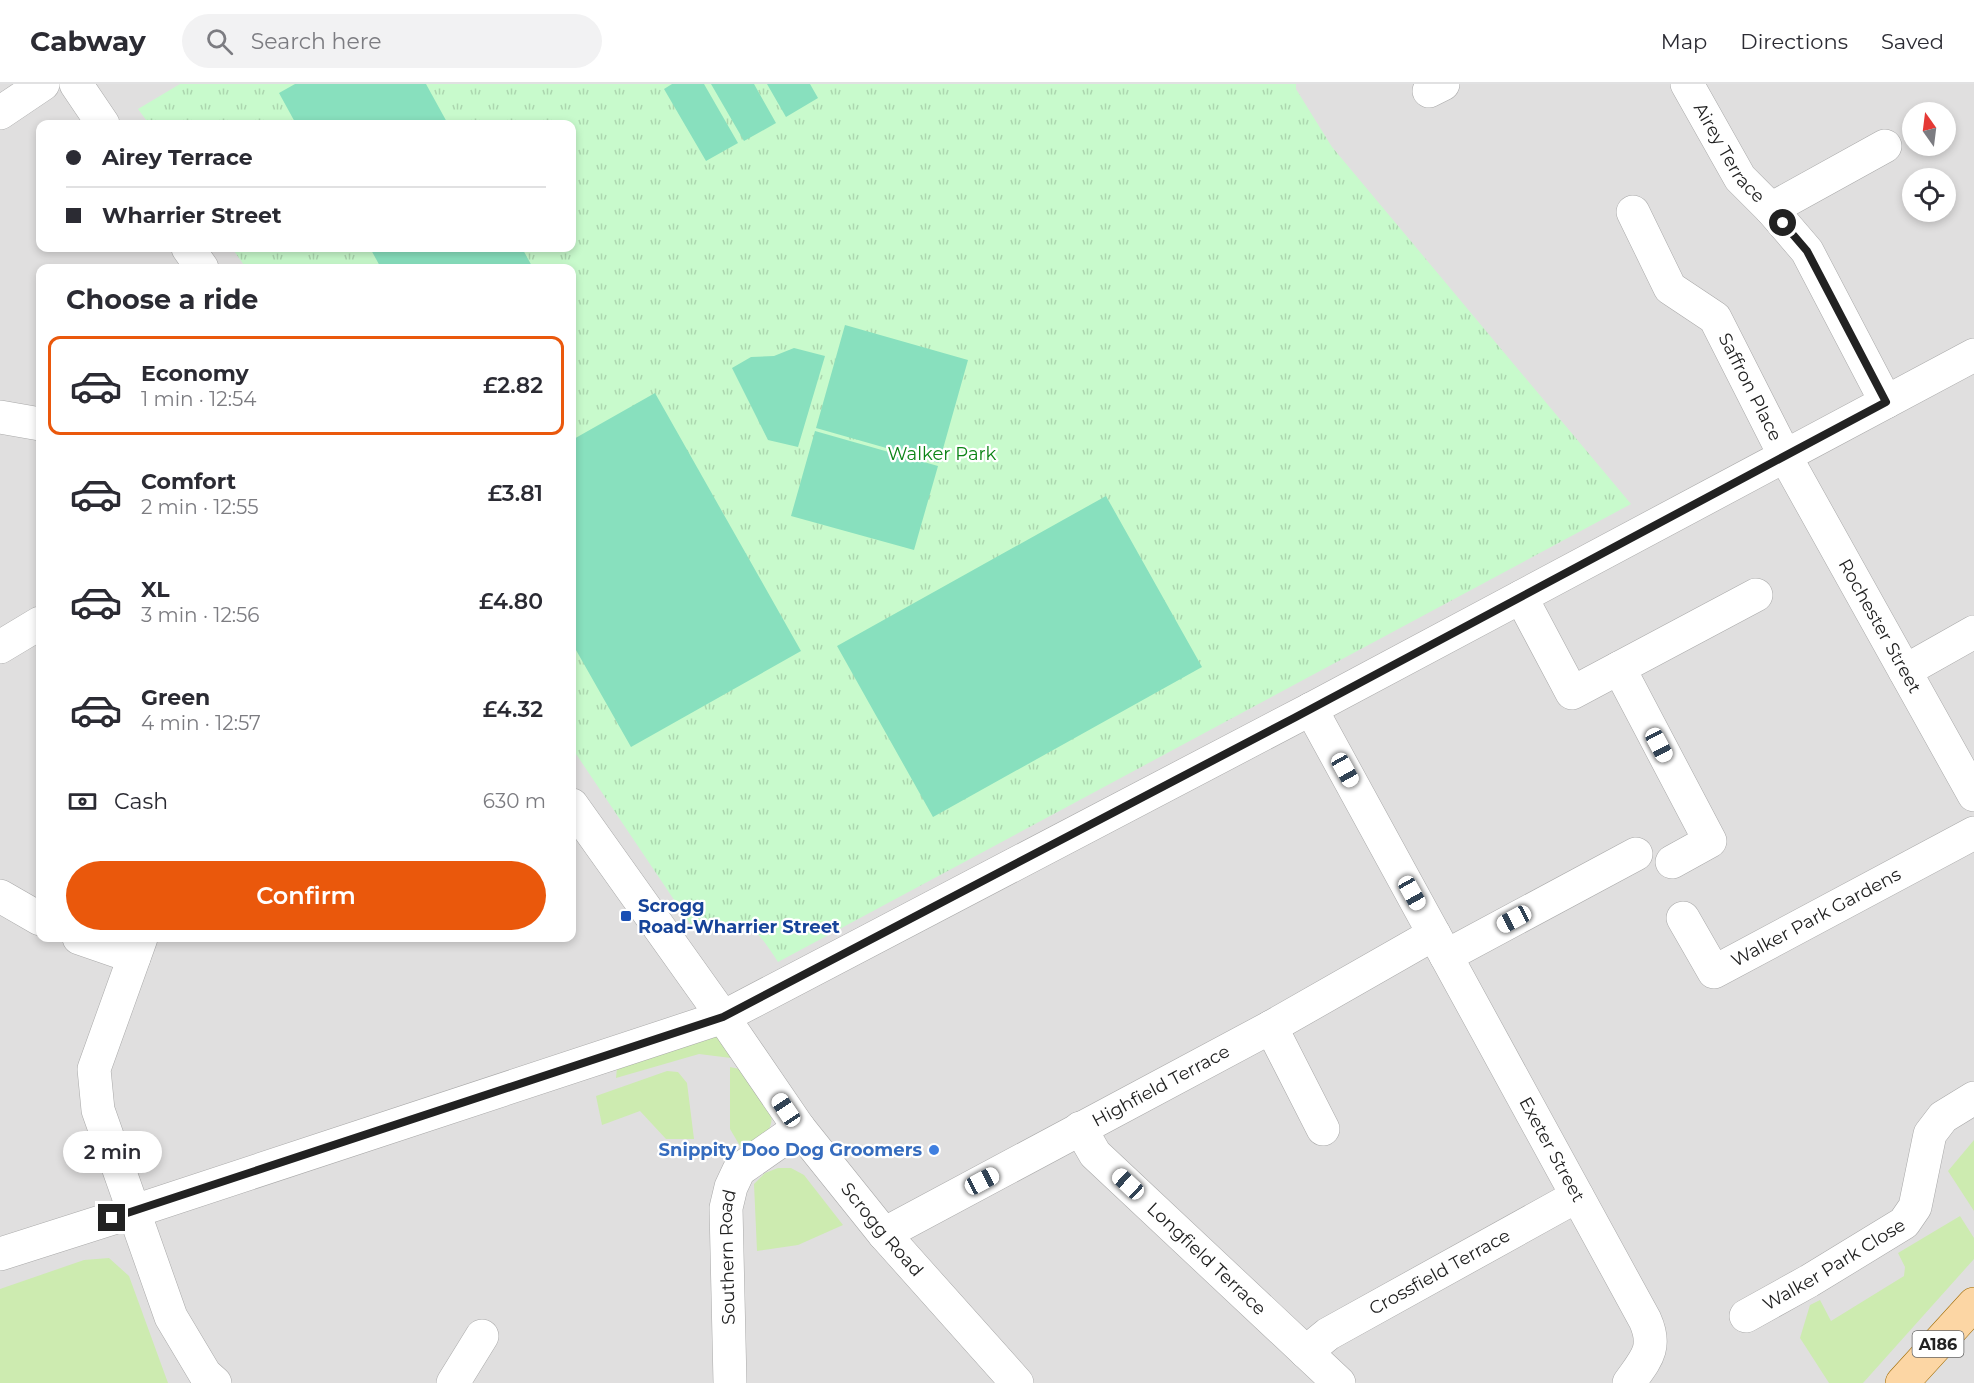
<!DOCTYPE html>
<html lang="en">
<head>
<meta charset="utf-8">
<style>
	body { margin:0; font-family:Montserrat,sans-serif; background:#f2f2f3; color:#2b2b33; height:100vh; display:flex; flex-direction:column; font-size:22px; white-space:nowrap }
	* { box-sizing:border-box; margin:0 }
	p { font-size:20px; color:#7c7c81 }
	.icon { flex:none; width:33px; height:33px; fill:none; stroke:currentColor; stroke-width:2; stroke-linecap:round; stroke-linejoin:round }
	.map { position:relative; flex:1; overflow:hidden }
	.details { position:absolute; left:36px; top:180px; width:540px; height:678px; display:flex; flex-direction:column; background:#fff; border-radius:12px; box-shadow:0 3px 9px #0003 }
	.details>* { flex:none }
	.banner { position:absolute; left:36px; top:36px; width:540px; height:132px; border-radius:12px; box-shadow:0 3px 9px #0003; display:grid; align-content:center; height:132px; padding:0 30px; background:#fff }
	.needle { width:39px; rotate:346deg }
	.tools { position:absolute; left:1902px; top:18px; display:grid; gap:12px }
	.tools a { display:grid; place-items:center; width:54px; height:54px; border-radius:50%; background:#fff; box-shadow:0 3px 9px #0003; font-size:30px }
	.end { position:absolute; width:27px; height:27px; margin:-14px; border:8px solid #222; background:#fff; box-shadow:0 0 0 3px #fff }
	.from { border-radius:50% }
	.bubble { position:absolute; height:42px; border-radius:21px; background:#fff; box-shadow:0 3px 9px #0003; font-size:20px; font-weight:600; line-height:42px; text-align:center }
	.car { position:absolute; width:18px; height:36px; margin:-18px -9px; border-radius:8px; box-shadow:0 0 4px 2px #0007; background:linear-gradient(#fff 24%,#345 0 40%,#fff 0 76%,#345 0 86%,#fff 0) }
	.banner b { display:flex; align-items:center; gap:21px; height:57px; font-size:22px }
	.banner b+b { border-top:2px solid #e1e1e2 }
	.banner i { width:15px; height:15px; background:#2b2b33 }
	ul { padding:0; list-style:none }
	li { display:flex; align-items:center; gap:18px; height:99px; margin:0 12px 9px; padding:0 18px; border:3px solid transparent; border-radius:12px }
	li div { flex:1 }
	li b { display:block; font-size:22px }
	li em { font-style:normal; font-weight:600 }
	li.current { border-color:#ea580c }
	li>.icon { width:54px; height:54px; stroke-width:1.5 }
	h2 { padding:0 30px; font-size:27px; line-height:72px }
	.pay { display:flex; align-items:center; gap:15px; height:66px; padding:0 30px; font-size:22px }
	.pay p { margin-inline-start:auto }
	.cta { display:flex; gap:12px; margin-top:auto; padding:12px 30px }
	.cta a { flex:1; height:69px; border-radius:36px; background:#ea580c; color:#fff; font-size:24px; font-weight:600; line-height:69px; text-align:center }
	header { display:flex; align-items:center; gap:36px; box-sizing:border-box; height:84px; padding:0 30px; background:#fff; border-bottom:2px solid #e1e1e2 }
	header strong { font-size:28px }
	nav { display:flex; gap:33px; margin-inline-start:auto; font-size:21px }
	.search { width:420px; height:54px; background:#f2f2f3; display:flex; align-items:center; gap:15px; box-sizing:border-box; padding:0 21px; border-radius:33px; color:#7c7c81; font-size:22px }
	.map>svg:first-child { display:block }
	.residential { fill:#e0dfdf; fill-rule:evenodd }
	.grass { fill:#cdebb0 }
	.park { fill:url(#park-tufts) }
	.pitch { fill:#88e0be }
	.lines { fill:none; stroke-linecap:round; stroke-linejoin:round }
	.minor-casing { stroke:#a9a9a9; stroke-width:34 }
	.major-casing { stroke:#a06b00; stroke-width:34 }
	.minor { stroke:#fff; stroke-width:33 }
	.major { stroke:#fcd6a4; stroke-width:33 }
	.route { stroke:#222; stroke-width:8 }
	.transit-dot { fill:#1a4fb4; stroke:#fff; stroke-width:2 }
	.shop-dot { fill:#3f7fe0; stroke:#fff; stroke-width:2 }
	.labels { text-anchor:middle; stroke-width:4.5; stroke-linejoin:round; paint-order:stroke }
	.shield { fill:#fff; stroke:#646464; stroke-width:1.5 }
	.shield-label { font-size:16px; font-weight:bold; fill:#222 }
	.street-label { font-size:18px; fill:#222; stroke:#fff }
	.park-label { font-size:18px; fill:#0c8416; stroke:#fff }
	.transit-label { font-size:18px; font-weight:bold; fill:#164399; stroke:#fff; text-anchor:start }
	.shop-label { font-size:18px; font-weight:bold; fill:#366cbe; stroke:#fff; text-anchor:end }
</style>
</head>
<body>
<header>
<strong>Cabway</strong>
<div class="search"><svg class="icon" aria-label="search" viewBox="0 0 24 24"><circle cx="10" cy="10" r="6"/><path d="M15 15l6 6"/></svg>Search here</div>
<nav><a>Map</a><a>Directions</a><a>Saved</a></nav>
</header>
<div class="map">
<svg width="1974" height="1299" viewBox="0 0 1974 1299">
	<defs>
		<pattern id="park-tufts" width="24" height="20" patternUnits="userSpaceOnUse" patternTransform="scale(1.5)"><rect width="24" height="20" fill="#c8facc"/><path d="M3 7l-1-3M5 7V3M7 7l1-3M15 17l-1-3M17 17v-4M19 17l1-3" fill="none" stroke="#acd6af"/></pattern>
	</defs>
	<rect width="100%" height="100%" fill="#f2efe9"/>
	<path class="residential" d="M 0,0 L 1974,0 L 1974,1299 L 0,1299 ZM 1912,28 L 1946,28 L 1946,62 L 1912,62 ZM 40,40 L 572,40 L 572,164 L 40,164 ZM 1912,94 L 1946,94 L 1946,128 L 1912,128 ZM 40,184 L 572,184 L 572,854 L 40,854 Z"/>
	<path class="grass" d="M 721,951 L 739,975 L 699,970 L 616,994 L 617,984 Z
		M 730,983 L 744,986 C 760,1006 785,1029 763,1054 C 759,1060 750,1063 743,1067 L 730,1045 Z
		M 667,987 L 678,988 L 687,999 L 694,1055 L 666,1055 L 640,1027 L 602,1041 L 596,1012 Z
		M 1974,1056 L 1974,1127 L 1948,1087 Z
		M 778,1084 L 791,1084 L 804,1091 L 843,1141 L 798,1161 L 757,1167 L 754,1100 L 765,1089 Z
		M 1960,1132 L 1974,1154 L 1974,1175 L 1863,1299 L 1829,1299 L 1800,1254 L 1810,1221 L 1820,1216 L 1831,1237 L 1904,1192 L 1905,1183 L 1898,1169 Z
		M 109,1174 L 129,1192 L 168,1299 L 0,1299 L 0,1205 L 84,1176 Z"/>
	<path class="park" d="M 180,0 L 1296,0 L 1296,5 L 1332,63 L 1631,420 L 778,878 C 752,838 743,828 695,847 L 572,664 L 572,184 L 246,184 L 232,164 L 572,164 L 572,40 L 149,40 L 138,25 Z"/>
	<path class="pitch" d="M 295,0 L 426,0 L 448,40 L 296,40 L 279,9 Z
		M 672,0 L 704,0 L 738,59 L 706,77 L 664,5 Z
		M 711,0 L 754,0 L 776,39 L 744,57 Z
		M 767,0 L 810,0 L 818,14 L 786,33 Z
		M 370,164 L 522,164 L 533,184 L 381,184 Z
		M 845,241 L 968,276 L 939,379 L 816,344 Z
		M 794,264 L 825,272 L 798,363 L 768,356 L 732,284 L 751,273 L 774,272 Z
		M 655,309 L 801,567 L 631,663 L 572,559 L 572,356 Z
		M 815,347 L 938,382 L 914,466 L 791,432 Z
		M 1106,412 L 1202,583 L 933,733 L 837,562 Z"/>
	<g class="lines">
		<defs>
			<g id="minor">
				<path d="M 76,0 L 103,40"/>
				<path id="s1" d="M 1687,0 L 1740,94 L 1771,125 L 1807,167 L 1886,318"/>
				<path d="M 1429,7 L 1443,0"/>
				<path d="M 0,29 L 43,0"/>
				<path d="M 1771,125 L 1885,62"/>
				<path id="s2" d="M 1633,128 L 1670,204 L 1715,234 L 1785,372 L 1974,711"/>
				<path d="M 188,164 L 202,184"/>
				<path d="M 0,333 L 40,340"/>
				<path d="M 1521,513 L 1572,609 L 1756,511"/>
				<path d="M 0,563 L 40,539"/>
				<path d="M 1619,584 L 1710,757 L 1672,778"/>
				<path d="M 1905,587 L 1974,548"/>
				<path id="s3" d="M 1311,625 L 1645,1236 C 1658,1265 1645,1276 1629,1299"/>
				<path id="s4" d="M 572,721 L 723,933 L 799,1044 L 884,1150 L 1017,1299"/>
				<path d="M 0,812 L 40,835"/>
				<path id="s5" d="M 1683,834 L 1714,888 L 1974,749"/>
				<path d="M 79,854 L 134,873"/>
				<path d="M 141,854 L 94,985 L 98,1026 L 171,1233 L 205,1290 L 215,1299"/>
				<path d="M 1446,872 L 1636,770"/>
				<path d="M 1271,943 L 1323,1045"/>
				<path id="s6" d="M 1080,1044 L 1095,1070 L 1339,1299"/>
				<path id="s7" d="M 884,1150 L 1271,943 L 1434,850"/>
				<path d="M 0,1170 L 135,1127 L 723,933 L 1311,625 L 1974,271"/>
				<path id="s8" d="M 1746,1232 L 1809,1197 L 1904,1139 L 1915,1123 L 1930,1050 L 1943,1033 L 1974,1014"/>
				<path id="s9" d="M 1306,1268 L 1328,1250 L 1577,1112"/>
				<path d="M 453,1299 L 482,1252"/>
				<path id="s10" d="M 730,1299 L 726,1124 L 731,1103 L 739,1086 L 799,1044"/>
			</g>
			<path id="major" d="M 1902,1299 L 1974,1220"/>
		</defs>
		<use href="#minor" class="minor-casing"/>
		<use href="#major" class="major-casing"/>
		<use href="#minor" class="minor"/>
		<use href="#major" class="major"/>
	</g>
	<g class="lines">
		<path class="route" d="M 112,1134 L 723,933 L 1294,634 L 1886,318 L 1807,167 L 1783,139"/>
	</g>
	<rect class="transit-dot" x="620" y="826" width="12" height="12" rx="3"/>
	<circle class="shop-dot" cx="934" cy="1066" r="6"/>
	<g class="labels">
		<rect class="shield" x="1912.5" y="1247" width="51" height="26" rx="4.5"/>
		<g class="shield-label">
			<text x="1938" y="1266">A186</text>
		</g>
		<g class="street-label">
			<text dy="6" stroke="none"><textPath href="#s1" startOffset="81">Airey Terrace</textPath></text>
			<text dy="6" stroke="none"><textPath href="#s2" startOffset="216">Saffron Place</textPath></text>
			<text dy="6" stroke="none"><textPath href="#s2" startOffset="488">Rochester Street</textPath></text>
			<text dy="6" stroke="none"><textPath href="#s5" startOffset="178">Walker Park Gardens</textPath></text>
			<text dy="6" stroke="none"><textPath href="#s7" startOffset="314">Highfield Terrace</textPath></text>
			<text dy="6" stroke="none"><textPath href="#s3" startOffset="502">Exeter Street</textPath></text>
			<text dy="6" stroke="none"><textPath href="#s4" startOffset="526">Scrogg Road</textPath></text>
			<text dy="6" stroke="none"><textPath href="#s10" startOffset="126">Southern Road</textPath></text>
			<text dy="6" stroke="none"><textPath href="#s6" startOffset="183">Longfield Terrace</textPath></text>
			<text dy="6" stroke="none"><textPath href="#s8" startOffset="102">Walker Park Close</textPath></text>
			<text dy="6" stroke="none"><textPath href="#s9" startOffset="156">Crossfield Terrace</textPath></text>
		</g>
		<g class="park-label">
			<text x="942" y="376">Walker Park</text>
		</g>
		<g class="transit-label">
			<text x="638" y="828">Scrogg<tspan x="638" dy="21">Road-Wharrier Street</tspan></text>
		</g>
		<g class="shop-label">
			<text x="922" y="1072">Snippity Doo Dog Groomers</text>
		</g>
	</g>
</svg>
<div class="tools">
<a><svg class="needle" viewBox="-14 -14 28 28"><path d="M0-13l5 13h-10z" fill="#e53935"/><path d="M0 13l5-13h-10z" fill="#7c7c81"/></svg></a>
<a><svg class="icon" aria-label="locate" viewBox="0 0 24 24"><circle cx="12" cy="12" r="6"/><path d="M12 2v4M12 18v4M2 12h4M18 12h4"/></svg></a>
</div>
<i class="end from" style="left:1783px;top:139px"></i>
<i class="end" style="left:112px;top:1134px"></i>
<div class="bubble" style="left:63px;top:1047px;width:99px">2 min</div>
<i class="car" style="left:1659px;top:661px;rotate:152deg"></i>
<i class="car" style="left:1345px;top:686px;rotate:151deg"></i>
<i class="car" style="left:1412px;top:809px;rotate:151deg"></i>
<i class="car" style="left:1514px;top:835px;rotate:242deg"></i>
<i class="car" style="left:786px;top:1026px;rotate:326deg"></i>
<i class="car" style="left:982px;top:1097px;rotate:62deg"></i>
<i class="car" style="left:1128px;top:1100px;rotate:313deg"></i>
<div class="banner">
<b><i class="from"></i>Airey Terrace</b>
<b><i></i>Wharrier Street</b>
</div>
<section class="details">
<h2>Choose a ride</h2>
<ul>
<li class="current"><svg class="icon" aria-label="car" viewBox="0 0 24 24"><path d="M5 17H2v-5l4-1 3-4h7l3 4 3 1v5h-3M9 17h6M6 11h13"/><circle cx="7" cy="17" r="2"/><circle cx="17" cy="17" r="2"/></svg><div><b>Economy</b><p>1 min · 12:54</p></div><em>£2.82</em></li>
<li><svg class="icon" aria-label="car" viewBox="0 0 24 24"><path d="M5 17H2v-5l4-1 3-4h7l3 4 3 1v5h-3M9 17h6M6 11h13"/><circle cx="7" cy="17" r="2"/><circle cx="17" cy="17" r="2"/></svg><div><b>Comfort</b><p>2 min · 12:55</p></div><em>£3.81</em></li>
<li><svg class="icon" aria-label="car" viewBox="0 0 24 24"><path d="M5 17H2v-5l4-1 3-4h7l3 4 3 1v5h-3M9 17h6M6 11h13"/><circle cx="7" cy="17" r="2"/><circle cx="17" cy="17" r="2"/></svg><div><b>XL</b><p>3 min · 12:56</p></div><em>£4.80</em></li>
<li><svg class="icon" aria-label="car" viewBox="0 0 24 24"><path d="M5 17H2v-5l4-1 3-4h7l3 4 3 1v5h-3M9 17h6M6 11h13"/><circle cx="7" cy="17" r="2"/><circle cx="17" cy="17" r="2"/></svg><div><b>Green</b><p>4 min · 12:57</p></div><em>£4.32</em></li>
</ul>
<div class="pay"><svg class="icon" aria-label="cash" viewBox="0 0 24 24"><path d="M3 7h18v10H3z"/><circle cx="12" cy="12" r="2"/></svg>Cash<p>630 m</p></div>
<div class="cta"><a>Confirm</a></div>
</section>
</div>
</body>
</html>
